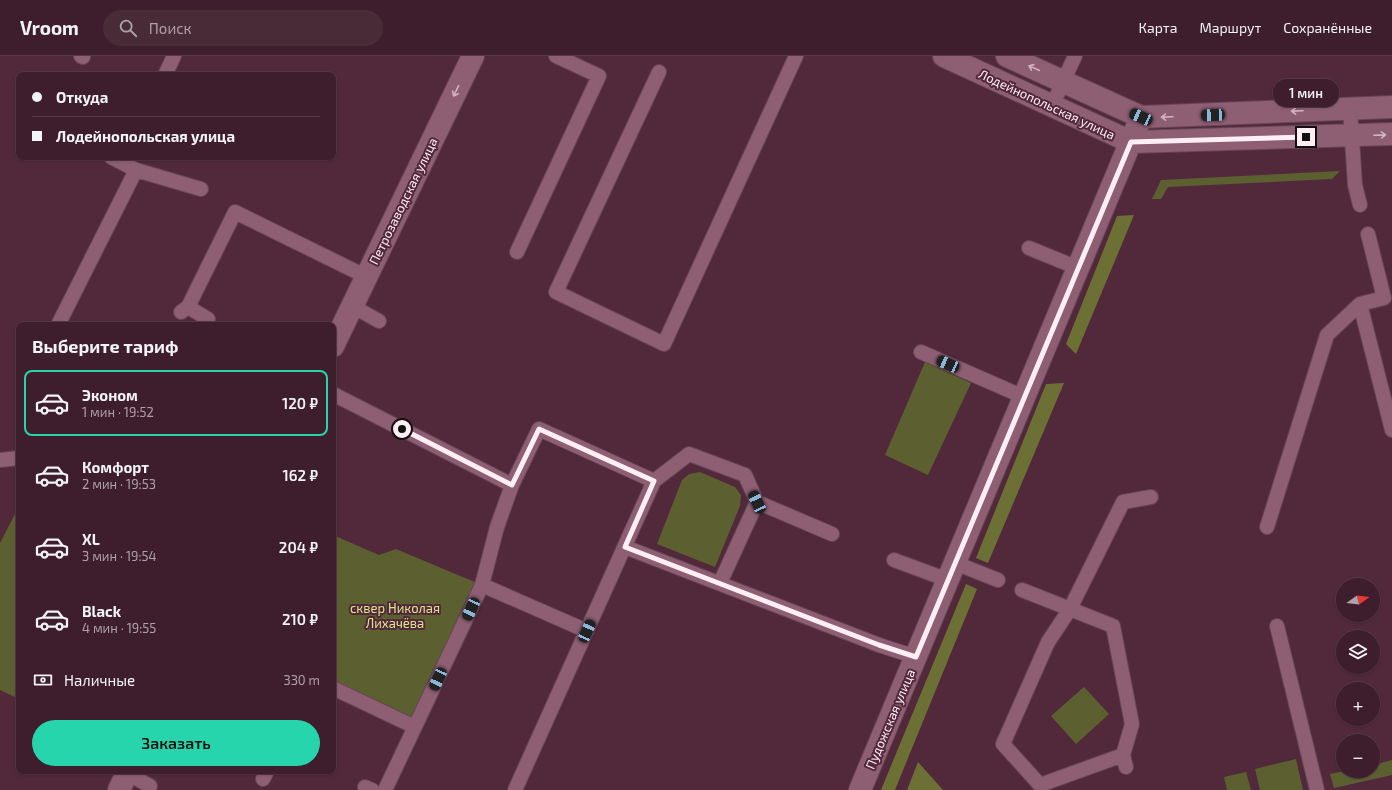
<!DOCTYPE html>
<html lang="ru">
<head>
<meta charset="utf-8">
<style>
	body { margin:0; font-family:"Exo 2",sans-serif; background:#492b38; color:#f1f3f6; height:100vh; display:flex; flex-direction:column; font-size:15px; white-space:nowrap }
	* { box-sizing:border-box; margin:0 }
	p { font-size:13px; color:#ada2a9 }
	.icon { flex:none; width:22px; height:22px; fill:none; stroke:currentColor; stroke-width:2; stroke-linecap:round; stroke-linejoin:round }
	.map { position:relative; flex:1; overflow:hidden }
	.sheet { position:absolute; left:16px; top:266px; width:320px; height:452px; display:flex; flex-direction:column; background:#3e1e2c; border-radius:8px; box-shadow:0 1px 3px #0004,0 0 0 1px #573c48 }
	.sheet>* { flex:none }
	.guide { position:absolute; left:16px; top:16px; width:320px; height:88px; border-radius:8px; box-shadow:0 1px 3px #0004,0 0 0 1px #573c48; display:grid; align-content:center; height:88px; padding:0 16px; background:#3e1e2c }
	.needle { width:26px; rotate:76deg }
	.controls { position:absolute; left:1336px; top:522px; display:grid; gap:8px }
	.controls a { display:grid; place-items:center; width:44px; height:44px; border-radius:50%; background:#3e1e2c; box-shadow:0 1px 3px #0004,0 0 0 1px #573c48; font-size:20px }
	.end { position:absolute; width:18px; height:18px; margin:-9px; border:5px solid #ffeef4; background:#111; box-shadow:0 0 0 2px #111 }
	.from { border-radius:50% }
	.bubble { position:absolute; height:28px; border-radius:14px; background:#3e1e2c; box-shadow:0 1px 3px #0004,0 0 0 1px #573c48; font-size:13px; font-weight:600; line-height:28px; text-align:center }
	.car { position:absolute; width:12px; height:24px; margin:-12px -6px; border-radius:5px; box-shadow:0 0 3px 1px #0007; background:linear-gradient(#222 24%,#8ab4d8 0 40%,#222 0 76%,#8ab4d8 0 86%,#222 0) }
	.guide b { display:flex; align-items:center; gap:14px; height:38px; font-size:15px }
	.guide b+b { border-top:1px solid #573c48 }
	.guide i { width:10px; height:10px; background:#f1f3f6 }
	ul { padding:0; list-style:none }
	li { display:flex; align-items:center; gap:12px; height:66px; margin:0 8px 6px; padding:0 8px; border:2px solid transparent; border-radius:8px }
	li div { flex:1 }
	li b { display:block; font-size:15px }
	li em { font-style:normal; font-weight:600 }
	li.current { border-color:#27d5ad }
	li>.icon { width:36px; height:36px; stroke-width:1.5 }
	h2 { padding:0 16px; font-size:18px; line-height:48px }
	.pay { display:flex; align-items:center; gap:10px; height:44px; padding:0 16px; font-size:15px }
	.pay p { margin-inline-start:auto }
	.action { display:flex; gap:8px; margin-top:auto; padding:8px 16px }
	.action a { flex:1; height:46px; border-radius:24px; background:#27d5ad; color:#111; font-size:16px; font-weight:600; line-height:46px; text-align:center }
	header { display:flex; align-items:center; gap:24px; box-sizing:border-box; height:56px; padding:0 20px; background:#3e1e2c; border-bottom:1px solid #573c48 }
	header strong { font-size:19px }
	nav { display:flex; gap:22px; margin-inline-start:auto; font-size:14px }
	.search { width:280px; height:36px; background:#492b38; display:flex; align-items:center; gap:10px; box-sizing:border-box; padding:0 14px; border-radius:22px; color:#ada2a9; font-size:15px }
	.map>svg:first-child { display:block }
	.green { fill:#5c6031 }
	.forest { fill:#6c7034 }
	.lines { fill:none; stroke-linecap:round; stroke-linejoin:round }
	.lane-casing { stroke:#664554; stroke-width:16 }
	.street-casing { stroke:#664554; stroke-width:24 }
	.lane { stroke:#8e5e73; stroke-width:14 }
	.street { stroke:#8e5e73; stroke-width:22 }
	.oneway { stroke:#d2b4c0 }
	.route { stroke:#ffeef4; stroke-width:5 }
	.labels { text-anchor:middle; stroke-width:4; stroke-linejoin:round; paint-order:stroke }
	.street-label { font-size:13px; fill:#ffeef4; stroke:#52283b }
	.park-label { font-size:13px; fill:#dee58b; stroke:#52283b }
</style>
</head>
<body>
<header>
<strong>Vroom</strong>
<div class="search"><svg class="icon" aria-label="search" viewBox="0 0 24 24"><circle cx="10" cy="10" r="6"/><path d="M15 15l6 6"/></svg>Поиск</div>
<nav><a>Карта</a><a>Маршрут</a><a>Сохранённые</a></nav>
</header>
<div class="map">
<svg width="1392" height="734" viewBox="0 0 1392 734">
	<rect width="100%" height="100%" fill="#52283b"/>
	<path class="green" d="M 1340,115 L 1332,123 L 1168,131 L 1161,143 L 1152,143 L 1161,124 Z
		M 925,306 L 971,327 L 928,419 L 885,399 Z
		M 700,416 L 735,431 L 741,439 L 740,450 L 715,511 L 657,488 L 682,424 L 689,418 Z
		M 15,458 L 19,460 L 19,643 L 0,634 L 0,487 Z
		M 333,479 L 379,499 L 396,493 L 477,527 L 414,666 L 333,628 Z
		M 1084,631 L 1109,658 L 1076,688 L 1051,660 Z
		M 1296,703 L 1303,734 L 1260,734 L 1255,713 Z
		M 1392,704 L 1392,719 L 1334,732 L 1330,718 L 1345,715 L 1373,715 L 1373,709 Z
		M 1246,716 L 1251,734 L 1227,734 L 1224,721 Z"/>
	<path class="forest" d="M 1134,159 L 1076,298 L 1066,288 L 1117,160 Z
		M 1064,327 L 988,507 L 976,502 L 1046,328 Z
		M 966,528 L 977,533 L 895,734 L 881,734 Z
		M 918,706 L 943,734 L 907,734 Z"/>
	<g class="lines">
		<defs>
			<path id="lane" d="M 81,0 L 83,1
				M 659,16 L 556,236 L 664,288 L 796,0
				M 165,19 L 174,0
				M 1052,50 L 1075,0
				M 1350,53 L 1355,129 L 1360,149
				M 136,114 L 201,133
				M 1029,192 L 1078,212
				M 517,196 L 599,20 L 556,0
				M 1360,248 L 1392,374
				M 352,250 L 379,265
				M 188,251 L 235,156 L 367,221
				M 181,256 L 188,251 L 208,263
				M 58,269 L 136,114 L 111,101
				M 921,296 L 1024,341
				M 333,338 L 512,429
				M 0,404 L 19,402
				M 1267,471 L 1327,279 L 1360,248 L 1384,242 L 1368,178
				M 625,491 L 879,589 L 916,601
				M 894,504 L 948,524
				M 955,507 L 998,524
				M 720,527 L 757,446
				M 482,529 L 497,471 L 512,429 L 539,373 L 654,425
				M 1022,534 L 1113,570 L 1132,668 L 1123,699 L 1126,711
				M 1277,570 L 1317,734
				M 333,632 L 415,671
				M 1123,699 L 1040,729 L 1003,688 L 1048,586 L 1070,553 L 1123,446 L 1151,441
				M 127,717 L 150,730
				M 263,723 L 267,715
				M 365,731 L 372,734
				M 385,734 L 482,529 L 587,575
				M 515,734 L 654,425 L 689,398 L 745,419 L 757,446 L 832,478"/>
			<path id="street" d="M 944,0 L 1131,86 L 1392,78
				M 1007,0 L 1141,61 L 1392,51
				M 333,290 L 473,0
				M 119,734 L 128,715
				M 860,734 L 1141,61"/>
		</defs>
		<use href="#lane" class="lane-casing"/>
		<use href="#street" class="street-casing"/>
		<use href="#lane" class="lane"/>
		<use href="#street" class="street"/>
	</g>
	<defs><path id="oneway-shaft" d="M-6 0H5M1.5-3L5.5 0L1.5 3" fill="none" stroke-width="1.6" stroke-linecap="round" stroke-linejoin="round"/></defs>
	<g class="oneway">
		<use href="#oneway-shaft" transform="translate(1034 12) rotate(-155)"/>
		<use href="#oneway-shaft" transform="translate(456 35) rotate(116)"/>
		<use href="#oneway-shaft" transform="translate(1297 55) rotate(178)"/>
		<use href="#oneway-shaft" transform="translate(1167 61) rotate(178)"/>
		<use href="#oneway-shaft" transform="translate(1380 79) rotate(-2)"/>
	</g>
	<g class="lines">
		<path class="route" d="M 402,373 L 512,429 L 539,373 L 654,425 L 625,491 L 879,589 L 916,601 L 1131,86 L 1306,81"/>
	</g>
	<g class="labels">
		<g class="street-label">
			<text transform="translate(1047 48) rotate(25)" y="5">Лодейнопольская улица</text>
			<text transform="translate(403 145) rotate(-64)" y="5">Петрозаводская улица</text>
			<text transform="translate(890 663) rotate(-67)" y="5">Пудожская улица</text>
		</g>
		<g class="park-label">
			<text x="395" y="557">сквер Николая<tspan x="395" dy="15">Лихачёва</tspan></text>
		</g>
	</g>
</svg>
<div class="controls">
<a><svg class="needle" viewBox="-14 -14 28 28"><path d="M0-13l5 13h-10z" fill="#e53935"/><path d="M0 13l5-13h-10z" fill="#ada2a9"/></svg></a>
<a><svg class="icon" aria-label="layers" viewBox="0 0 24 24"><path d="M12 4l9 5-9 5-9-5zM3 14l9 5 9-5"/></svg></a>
<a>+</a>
<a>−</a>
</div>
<i class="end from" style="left:402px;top:373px"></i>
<i class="end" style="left:1306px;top:81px"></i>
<div class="bubble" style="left:1273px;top:23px;width:66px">1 мин</div>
<i class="car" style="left:1213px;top:59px;rotate:268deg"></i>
<i class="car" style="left:1141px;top:61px;rotate:294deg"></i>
<i class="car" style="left:948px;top:308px;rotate:294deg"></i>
<i class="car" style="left:757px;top:446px;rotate:335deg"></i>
<i class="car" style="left:471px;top:553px;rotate:205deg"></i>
<i class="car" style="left:587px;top:575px;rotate:24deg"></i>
<i class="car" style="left:438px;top:623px;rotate:205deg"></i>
<div class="guide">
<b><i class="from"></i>Откуда</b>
<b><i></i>Лодейнопольская улица</b>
</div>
<section class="sheet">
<h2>Выберите тариф</h2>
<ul>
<li class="current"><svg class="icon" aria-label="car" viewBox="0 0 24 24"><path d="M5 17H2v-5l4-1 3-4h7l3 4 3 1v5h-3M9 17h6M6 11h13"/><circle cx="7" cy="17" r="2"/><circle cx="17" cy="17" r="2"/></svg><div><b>Эконом</b><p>1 мин · 19:52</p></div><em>120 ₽</em></li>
<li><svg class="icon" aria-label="car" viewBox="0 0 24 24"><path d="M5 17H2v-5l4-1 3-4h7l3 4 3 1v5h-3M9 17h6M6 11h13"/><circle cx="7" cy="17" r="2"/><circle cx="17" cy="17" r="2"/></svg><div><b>Комфорт</b><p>2 мин · 19:53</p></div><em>162 ₽</em></li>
<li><svg class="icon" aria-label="car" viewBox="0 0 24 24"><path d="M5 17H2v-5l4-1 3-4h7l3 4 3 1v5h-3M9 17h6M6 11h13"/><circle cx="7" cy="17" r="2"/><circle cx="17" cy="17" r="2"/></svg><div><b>XL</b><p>3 мин · 19:54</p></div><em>204 ₽</em></li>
<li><svg class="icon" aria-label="car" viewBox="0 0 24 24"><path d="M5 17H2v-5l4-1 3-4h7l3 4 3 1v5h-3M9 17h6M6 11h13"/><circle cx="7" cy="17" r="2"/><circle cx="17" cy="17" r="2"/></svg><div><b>Black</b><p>4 мин · 19:55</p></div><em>210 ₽</em></li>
</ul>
<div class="pay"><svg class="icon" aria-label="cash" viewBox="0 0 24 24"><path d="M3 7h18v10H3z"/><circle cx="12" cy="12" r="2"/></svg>Наличные<p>330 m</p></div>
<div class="action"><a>Заказать</a></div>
</section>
</div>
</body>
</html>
